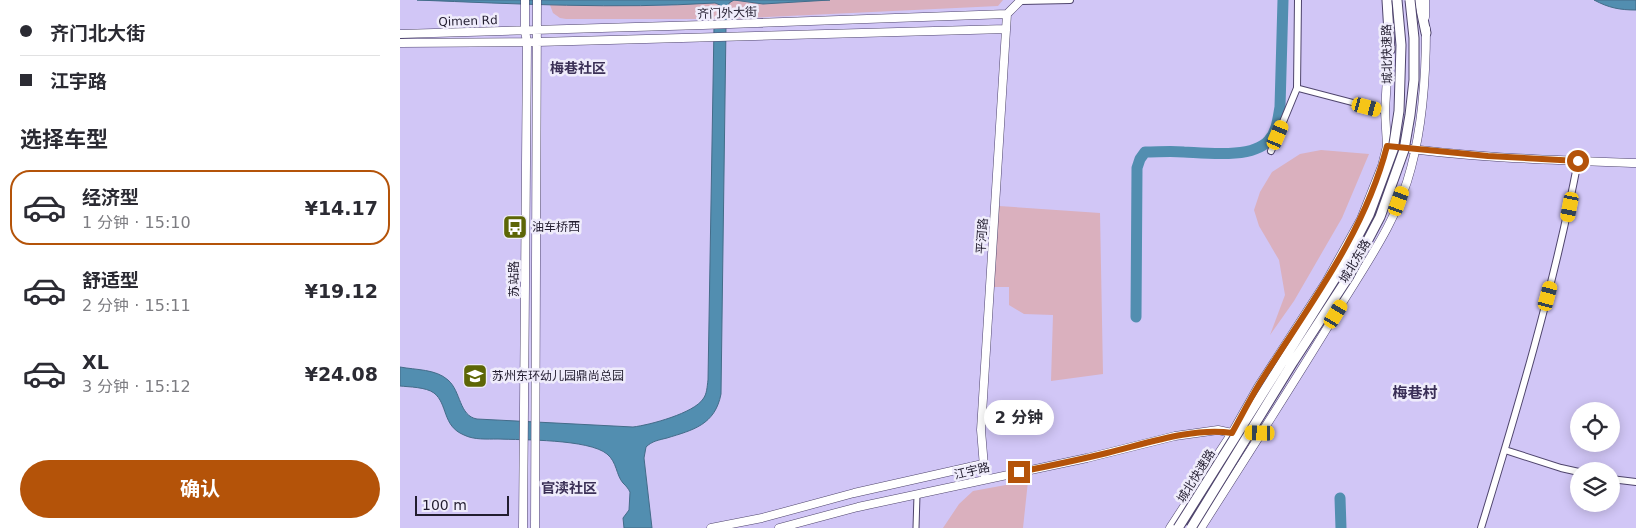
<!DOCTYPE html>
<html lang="zh">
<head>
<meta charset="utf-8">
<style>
	body { margin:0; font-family:"DejaVu Sans","Noto Sans SC",sans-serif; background:#f2f2f3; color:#2b2b33; height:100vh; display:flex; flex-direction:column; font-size:19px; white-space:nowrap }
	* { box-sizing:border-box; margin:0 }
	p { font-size:16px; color:#7c7c81 }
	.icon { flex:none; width:28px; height:28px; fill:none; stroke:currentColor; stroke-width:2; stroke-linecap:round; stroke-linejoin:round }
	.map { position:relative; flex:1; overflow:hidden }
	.drawer { display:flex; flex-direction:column; background:#fff; width:400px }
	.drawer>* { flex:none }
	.hud { display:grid; align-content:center; height:110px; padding:0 20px; background:#fff }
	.buttons { position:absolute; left:1170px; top:402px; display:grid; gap:10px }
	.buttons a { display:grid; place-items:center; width:50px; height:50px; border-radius:50%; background:#fff; box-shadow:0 2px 12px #0003; font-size:25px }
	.scale { position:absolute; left:15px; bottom:12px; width:94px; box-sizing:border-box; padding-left:5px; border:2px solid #221d2f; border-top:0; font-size:14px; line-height:18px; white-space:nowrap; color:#221d2f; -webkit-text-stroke:4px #efecfb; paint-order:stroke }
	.end { position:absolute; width:22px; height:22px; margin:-11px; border:6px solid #b45309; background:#fff; box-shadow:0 0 0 2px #fff }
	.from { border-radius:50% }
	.bubble { position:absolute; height:35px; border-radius:18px; background:#fff; box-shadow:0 2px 12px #0003; font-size:16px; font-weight:700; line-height:35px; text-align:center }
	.car { position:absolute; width:15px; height:30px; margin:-15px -8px; border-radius:6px; box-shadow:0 0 4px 1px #0007; background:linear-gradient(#f5c518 24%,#345 0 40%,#f5c518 0 76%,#345 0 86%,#f5c518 0) }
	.hud b { display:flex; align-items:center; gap:18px; height:48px; font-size:19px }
	.hud b+b { border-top:1px solid #e1e1e2 }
	.hud i { width:12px; height:12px; background:#2b2b33 }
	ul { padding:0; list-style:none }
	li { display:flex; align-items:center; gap:15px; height:75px; margin:0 10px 8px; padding:0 10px; border:2px solid transparent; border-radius:20px }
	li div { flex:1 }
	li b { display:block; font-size:19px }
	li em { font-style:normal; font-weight:700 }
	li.on { border-color:#b45309 }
	li>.icon { width:45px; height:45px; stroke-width:1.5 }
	h2 { padding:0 20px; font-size:22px; line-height:60px }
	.cta { display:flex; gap:10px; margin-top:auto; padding:10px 20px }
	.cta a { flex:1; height:58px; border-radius:30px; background:#b45309; color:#fff; font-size:20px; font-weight:700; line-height:58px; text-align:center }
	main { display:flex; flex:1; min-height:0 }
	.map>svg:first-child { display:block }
	.green { fill:#dab0be }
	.water { fill:#528eb0; stroke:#446c89 }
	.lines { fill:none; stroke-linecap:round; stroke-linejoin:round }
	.river { stroke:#528eb0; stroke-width:11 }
	.minor-casing { stroke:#4f456d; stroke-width:7 }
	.tertiary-casing { stroke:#4f456d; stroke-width:8 }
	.secondary-casing { stroke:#4f456d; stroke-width:9 }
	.primary-casing { stroke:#4f456d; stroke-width:9 }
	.trunk-casing { stroke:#4f456d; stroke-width:11 }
	.minor { stroke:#fff; stroke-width:5 }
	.tertiary { stroke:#fff; stroke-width:6 }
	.secondary { stroke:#fff; stroke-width:8 }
	.primary { stroke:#fff; stroke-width:8 }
	.trunk { stroke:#fff; stroke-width:9 }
	.trunk-bridge-casing { stroke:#4f456d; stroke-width:11; stroke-linecap:butt }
	.trunk-bridge { stroke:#fff; stroke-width:9 }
	.route { stroke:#b45309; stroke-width:6 }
	.labels { text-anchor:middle; stroke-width:5; stroke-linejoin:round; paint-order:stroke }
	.street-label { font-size:12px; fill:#221d2f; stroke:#efecfb }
	.poi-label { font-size:12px; fill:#221d2f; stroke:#efecfb; text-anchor:start }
	.neighbourhood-label { font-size:14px; font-weight:bold; fill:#3a2f56; stroke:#efecfb }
	.quarter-label { font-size:15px; font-weight:bold; fill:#3a2f56; stroke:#efecfb }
</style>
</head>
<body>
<main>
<section class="drawer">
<div class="hud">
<b><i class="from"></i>齐门北大街</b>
<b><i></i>江宇路</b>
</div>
<h2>选择车型</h2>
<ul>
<li class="on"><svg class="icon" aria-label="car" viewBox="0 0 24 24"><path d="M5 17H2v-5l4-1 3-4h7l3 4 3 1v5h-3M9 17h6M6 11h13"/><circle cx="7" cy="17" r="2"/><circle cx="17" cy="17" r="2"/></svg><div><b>经济型</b><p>1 分钟 · 15:10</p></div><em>¥14.17</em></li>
<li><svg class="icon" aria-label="car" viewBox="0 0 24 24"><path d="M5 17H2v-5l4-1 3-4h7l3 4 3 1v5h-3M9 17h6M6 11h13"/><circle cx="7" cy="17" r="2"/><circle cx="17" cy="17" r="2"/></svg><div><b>舒适型</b><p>2 分钟 · 15:11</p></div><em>¥19.12</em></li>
<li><svg class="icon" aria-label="car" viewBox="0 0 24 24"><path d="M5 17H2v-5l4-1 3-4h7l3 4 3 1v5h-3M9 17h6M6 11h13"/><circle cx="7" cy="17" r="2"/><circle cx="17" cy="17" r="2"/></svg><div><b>XL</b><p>3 分钟 · 15:12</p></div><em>¥24.08</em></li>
</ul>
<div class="cta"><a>确认</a></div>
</section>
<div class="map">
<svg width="1236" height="528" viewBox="0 0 1236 528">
	<rect width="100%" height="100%" fill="#d1c6f6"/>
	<path class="green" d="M 334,0 L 363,4 L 430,0 L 603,0 L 598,6 L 327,19 L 166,19 L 160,18 L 153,13 L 150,5 L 263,6 Z
		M 921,150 L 969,154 L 942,218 L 894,301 L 870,335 L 885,295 L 879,260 L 859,226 L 854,210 L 860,192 L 872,172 L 900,154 Z
		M 599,206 L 700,213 L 703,374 L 651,381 L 653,315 L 624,314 L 609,305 L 609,287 L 594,287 Z
		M 628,481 L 623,528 L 543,528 L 559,504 L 573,491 Z"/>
	<path class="water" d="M 17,0 L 430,0 L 363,4 L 334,0 L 329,3 L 326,26 L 321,394 C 315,425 293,430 267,438 C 259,440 252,441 246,447 L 244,458 L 252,528 L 224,528 L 223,518 L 229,510 L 230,492 C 228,488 226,486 223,483 C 216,475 217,462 207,454 C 189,439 122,440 98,439 C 87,439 74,440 64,435 C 42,426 48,404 34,393 C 26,387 9,387 0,386 L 0,367 C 16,370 36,369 48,380 C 61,391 59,416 77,419 L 233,427 C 250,425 294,413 303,399 C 307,394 307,387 308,380 L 314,26 L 321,26 L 320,5 L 315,3 C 216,9 117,4 17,0 Z
		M 1194,0 L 1236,0 L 1236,10 C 1220,10 1209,8 1194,0 Z"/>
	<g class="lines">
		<path class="river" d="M 736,317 L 737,168 L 740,159 L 745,152 C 758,152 771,151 784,152 C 806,153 853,159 869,140 C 877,131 878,118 880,107 L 883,0
			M 940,498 L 941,528"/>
		<defs>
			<path id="minor" d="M 897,88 L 985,111
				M 516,528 L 517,495"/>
			<path id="tertiary" d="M 621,1 L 670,0
				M 871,151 L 897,88 L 898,0
				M 1105,450 L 1161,468 L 1179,472
				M 1211,479 L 1236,482
				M 1081,528 C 1118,407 1154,286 1178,161"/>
			<path id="secondary" d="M 0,34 L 303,25 L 607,14
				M 0,43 L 137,42 L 606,29
				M 989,146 C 1070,158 1154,160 1236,163
				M 585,479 L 581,430 L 607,14 L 621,0
				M 123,528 L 127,42 L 125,31 L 125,0
				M 135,528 L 137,0
				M 311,528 L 362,518 L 454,493 L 583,464
				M 379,528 L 458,507 L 687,458 L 775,436 L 818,430 L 832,433 L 860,433"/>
			<path id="primary" d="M 1025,0 L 1025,17
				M 770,528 L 832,433 L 858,387 L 926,282 L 961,219 L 982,166 L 987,146 L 985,111 L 989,44
				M 801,528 C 849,452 898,377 944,300 C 970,258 999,216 1011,168 C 1023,123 1026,75 1026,29"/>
			<path id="trunk" d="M 987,0 L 990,50
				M 1019,0 L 1026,33"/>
		</defs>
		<use href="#minor" class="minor-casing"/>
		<use href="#tertiary" class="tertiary-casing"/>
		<use href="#secondary" class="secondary-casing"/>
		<use href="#primary" class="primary-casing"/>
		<use href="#trunk" class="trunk-casing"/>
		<use href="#minor" class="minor"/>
		<use href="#tertiary" class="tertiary"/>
		<use href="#secondary" class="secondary"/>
		<use href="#primary" class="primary"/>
		<use href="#trunk" class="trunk"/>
		<defs>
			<path id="trunk-bridge" d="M 778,528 L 939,272 L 969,215 L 993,150 L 999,111 L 1001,45 L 997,0
				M 791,528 L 893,362 L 949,276 L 980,217 L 1004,150 L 1010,115 L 1014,80 L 1014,38 L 1010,0"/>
		</defs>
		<use href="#trunk-bridge" class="trunk-bridge-casing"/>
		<use href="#trunk-bridge" class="trunk-bridge"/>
	</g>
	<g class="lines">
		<path class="route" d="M 619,472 C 649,466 678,460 707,453 C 745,444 793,427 832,433 C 841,417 849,401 858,386 C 906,309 964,236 987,146 L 1088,156 L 1178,161"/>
	</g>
	<defs>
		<symbol id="bus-square" viewBox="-11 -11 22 22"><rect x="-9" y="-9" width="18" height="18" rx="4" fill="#5d6606" stroke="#efecfb"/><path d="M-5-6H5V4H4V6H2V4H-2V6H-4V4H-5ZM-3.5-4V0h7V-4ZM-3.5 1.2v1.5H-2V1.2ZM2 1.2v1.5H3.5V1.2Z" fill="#fff"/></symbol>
		<symbol id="school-square" viewBox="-11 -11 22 22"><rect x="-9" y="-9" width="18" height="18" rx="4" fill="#5d6606" stroke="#efecfb"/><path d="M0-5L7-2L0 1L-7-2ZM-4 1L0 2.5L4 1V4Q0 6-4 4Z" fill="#fff"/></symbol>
	</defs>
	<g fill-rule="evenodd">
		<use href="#bus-square" x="101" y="213" width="28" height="28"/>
		<use href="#school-square" x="61" y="362" width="28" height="28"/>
	</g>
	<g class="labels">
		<g class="street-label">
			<text transform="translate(327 13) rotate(-2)" y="4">齐门外大街</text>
			<text transform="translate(68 21) rotate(-2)" y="4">Qimen Rd</text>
			<text transform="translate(987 54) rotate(-91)" y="4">城北快速路</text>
			<text transform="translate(582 236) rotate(-86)" y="4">平河路</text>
			<text transform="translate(955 261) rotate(-59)" y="4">城北东路</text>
			<text transform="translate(114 279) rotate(-90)" y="4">苏站路</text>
			<text transform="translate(572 471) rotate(-13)" y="4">江宇路</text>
			<text transform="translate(796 476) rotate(-58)" y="4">城北快速路</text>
		</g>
		<g class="poi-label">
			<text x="132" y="231">油车桥西</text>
			<text x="92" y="380">苏州东环幼儿园鼎尚总园</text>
		</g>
		<g class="neighbourhood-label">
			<text x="178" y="73">梅巷社区</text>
			<text x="169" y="493">官渎社区</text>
		</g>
		<g class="quarter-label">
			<text x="1015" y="398">梅巷村</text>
		</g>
	</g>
</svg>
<div class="buttons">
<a><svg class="icon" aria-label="locate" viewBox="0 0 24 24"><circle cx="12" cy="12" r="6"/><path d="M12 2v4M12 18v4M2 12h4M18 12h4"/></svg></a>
<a><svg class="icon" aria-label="layers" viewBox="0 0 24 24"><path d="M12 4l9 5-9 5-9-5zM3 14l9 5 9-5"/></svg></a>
</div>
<div class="scale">100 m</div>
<i class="end from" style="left:1178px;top:161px"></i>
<i class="end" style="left:619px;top:472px"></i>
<div class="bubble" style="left:584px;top:400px;width:70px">2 分钟</div>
<i class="car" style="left:967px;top:107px;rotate:105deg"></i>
<i class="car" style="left:878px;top:135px;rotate:23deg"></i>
<i class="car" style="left:999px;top:201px;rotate:20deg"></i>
<i class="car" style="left:1170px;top:207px;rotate:191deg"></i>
<i class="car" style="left:1148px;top:296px;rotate:15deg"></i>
<i class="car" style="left:936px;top:314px;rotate:31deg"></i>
<i class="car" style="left:860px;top:433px;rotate:271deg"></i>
</div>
</main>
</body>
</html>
